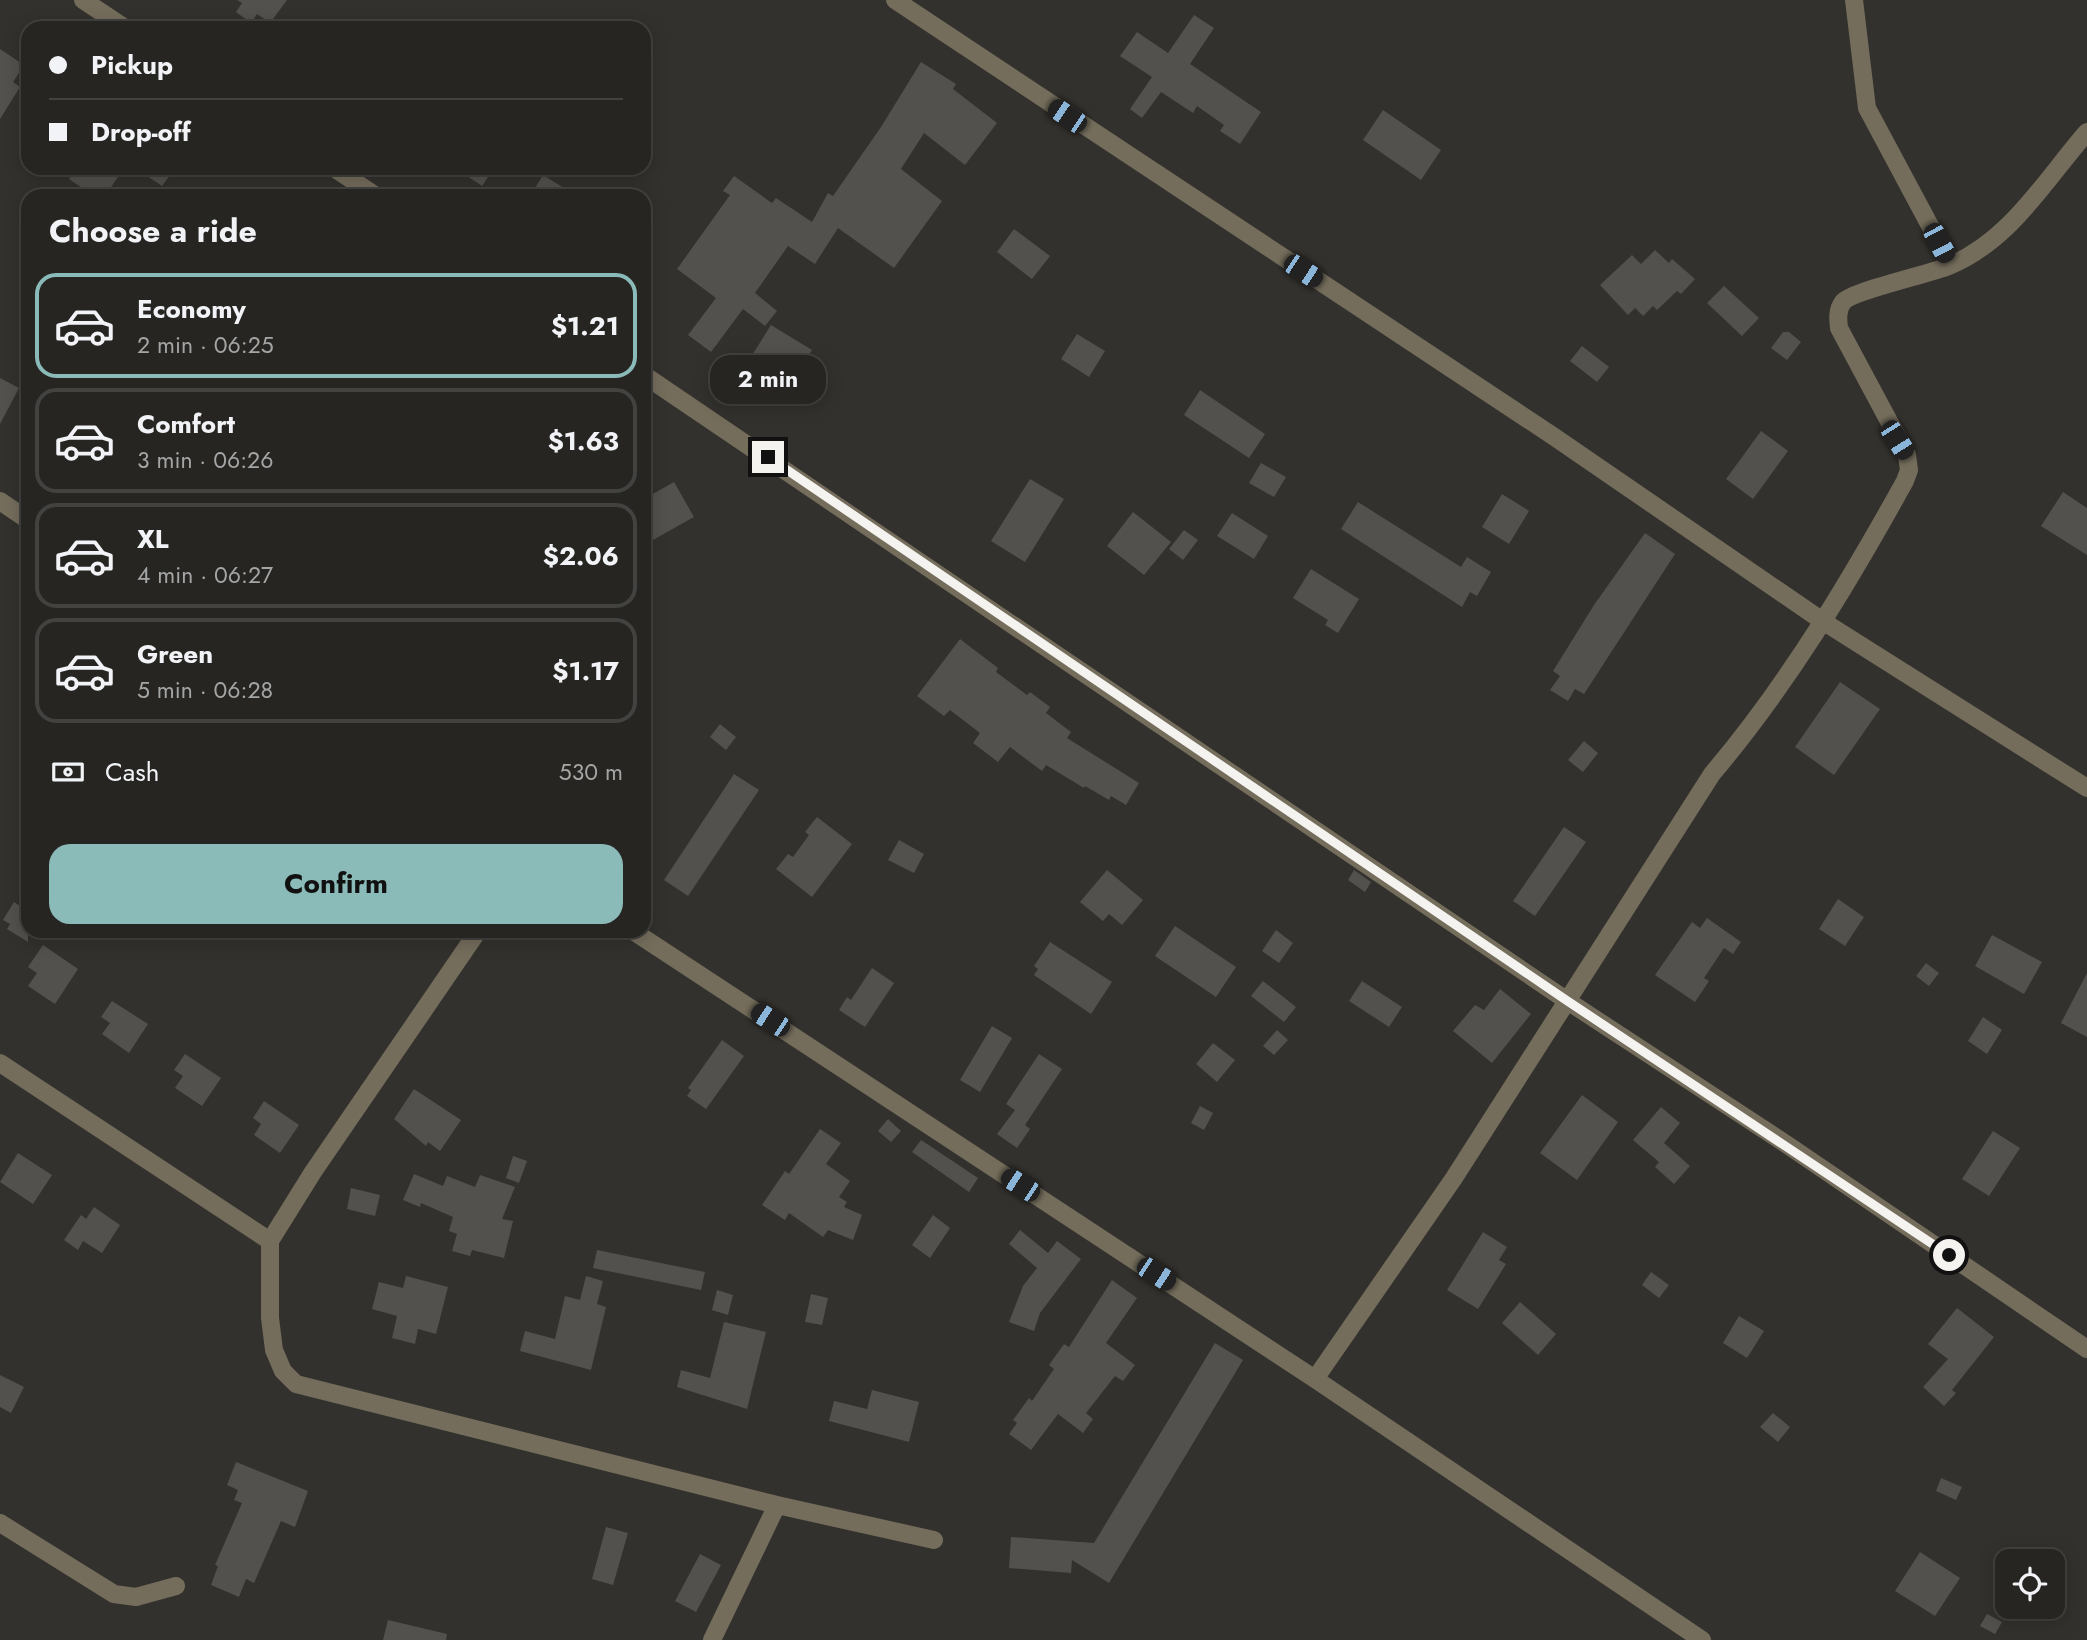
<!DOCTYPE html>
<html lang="en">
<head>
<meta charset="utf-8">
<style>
	body { margin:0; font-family:Jost,sans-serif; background:#2e2d2a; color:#f1f3f6; height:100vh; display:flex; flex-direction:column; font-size:26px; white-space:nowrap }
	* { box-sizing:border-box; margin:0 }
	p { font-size:23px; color:#a4a5a5 }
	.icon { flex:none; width:38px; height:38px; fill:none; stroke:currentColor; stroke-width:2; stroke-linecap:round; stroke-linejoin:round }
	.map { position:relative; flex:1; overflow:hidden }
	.panel { position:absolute; left:21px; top:189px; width:630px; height:749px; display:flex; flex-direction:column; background:#262522; border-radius:21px; box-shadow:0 4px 18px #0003,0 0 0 2px #424240 }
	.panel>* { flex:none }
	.hud { position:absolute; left:21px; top:21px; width:630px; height:154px; border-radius:21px; box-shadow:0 4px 18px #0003,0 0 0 2px #424240; display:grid; align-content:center; height:154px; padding:0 28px; background:#262522 }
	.tools { position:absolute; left:1995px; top:1549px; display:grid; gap:14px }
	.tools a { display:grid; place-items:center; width:70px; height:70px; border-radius:14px; background:#262522; box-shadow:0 4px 18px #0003,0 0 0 2px #424240; font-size:35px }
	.end { position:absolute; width:32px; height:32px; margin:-16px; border:9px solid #f4f3f0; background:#111; box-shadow:0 0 0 4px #111 }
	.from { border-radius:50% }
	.bubble { position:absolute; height:49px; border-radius:21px; background:#262522; box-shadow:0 4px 18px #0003,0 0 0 2px #424240; font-size:23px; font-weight:700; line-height:49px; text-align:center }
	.car { position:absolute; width:21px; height:42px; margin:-21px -10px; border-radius:9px; box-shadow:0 0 5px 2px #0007; background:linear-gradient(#222 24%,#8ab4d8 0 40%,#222 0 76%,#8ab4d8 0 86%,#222 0) }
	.hud b { display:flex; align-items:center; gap:24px; height:66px; font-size:26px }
	.hud b+b { border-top:2px solid #424240 }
	.hud i { width:18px; height:18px; background:#f1f3f6 }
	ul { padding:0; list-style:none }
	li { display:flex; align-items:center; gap:21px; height:105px; margin:0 14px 10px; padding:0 14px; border:4px solid #424240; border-radius:21px }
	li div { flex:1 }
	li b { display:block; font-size:26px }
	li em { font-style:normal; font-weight:700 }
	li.selected { border-color:#8bbbb9 }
	li>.icon { width:63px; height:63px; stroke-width:1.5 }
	h2 { padding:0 28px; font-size:32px; line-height:84px }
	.pay { display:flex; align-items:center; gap:18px; height:77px; padding:0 28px; font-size:26px }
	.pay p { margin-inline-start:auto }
	.cta { display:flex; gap:14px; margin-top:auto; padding:14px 28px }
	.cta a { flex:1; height:80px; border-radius:21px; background:#8bbbb9; color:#111; font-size:28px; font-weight:700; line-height:80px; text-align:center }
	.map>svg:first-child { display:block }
	.building { fill:#53514d }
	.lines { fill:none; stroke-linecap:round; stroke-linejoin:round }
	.minor { stroke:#746d5c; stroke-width:18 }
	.route { stroke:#f4f3f0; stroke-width:9 }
</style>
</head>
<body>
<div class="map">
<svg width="2087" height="1640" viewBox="0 0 2087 1640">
	<rect width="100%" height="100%" fill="#33312d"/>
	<path class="building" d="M 237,0 L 287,0 L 270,23 L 257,14 L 251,23 L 236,12 L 242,3 Z
		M 1194,15 L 1214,28 L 1190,64 L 1261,112 L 1240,144 L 1220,131 L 1224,125 L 1197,106 L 1193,113 L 1161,92 L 1142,118 L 1130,109 L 1152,77 L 1120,56 L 1137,32 L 1168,53 Z
		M 0,49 L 24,65 L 13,82 L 20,87 L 0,119 Z
		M 921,62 L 956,84 L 953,89 L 997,123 L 965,165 L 924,133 L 901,169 L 942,201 L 894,268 L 838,228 L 815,264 L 788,246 L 755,293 L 777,311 L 765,326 L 743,309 L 711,352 L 688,335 L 716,298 L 677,269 L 730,195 L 723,191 L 734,176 L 772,203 L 776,198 L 812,222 L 828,193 L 833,196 L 881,127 Z
		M 1383,110 L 1441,150 L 1421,180 L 1363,140 Z
		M 76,168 L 124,168 L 105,196 L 94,196 L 69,179 Z
		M 135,168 L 175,168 L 162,186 Z
		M 455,168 L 494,168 L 482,186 Z
		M 543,175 L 577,196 L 530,196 Z
		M 1014,229 L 1050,256 L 1032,279 L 997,252 Z
		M 1655,250 L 1669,263 L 1672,259 L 1695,279 L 1681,294 L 1677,291 L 1657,310 L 1653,306 L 1643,316 L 1635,308 L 1628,315 L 1600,285 L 1632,255 L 1641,264 Z
		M 1724,286 L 1759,318 L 1742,336 L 1707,303 Z
		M 771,325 L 812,350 L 788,389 L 757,373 L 761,368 L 749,360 Z
		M 1783,332 L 1789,332 L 1801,342 L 1787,360 L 1771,348 Z
		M 1077,334 L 1105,351 L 1089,377 L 1061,359 Z
		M 1582,346 L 1609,367 L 1597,382 L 1570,361 Z
		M 0,378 L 19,388 L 0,424 Z
		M 1200,390 L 1265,434 L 1249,458 L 1184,415 Z
		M 1761,431 L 1788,451 L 1753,499 L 1726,479 Z
		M 1261,463 L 1286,477 L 1274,497 L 1249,483 Z
		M 1030,479 L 1064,499 L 1025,562 L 991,541 Z
		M 674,482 L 694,517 L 644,545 L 644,499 Z
		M 2063,492 L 2087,508 L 2087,555 L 2041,526 Z
		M 1502,494 L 1529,511 L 1509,544 L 1482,527 Z
		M 1358,502 L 1461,567 L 1467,557 L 1491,572 L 1477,596 L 1470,592 L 1462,607 L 1341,529 Z
		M 1133,512 L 1171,542 L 1144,575 L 1107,546 Z
		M 1232,513 L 1268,536 L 1254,559 L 1217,536 Z
		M 1184,530 L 1198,540 L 1183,560 L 1169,549 Z
		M 1645,533 L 1675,554 L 1584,694 L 1575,689 L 1568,701 L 1550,690 L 1560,676 L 1553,671 L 1594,605 Z
		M 1311,569 L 1359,599 L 1338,633 L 1325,625 L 1328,620 L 1293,598 Z
		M 960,639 L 998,668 L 996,672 L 1027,695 L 1030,692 L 1050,707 L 1046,713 L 1071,732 L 1067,738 L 1139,783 L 1126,805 L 1111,796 L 1109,800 L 1085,786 L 1084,788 L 1046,765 L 1042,771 L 1010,747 L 998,762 L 973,743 L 980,733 L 950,710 L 944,716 L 917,696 Z
		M 1840,682 L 1880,709 L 1834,775 L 1795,747 Z
		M 720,724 L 736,737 L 726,750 L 710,737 Z
		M 1584,741 L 1598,753 L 1583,772 L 1568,760 Z
		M 734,774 L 759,790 L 688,896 L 664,880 Z
		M 817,817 L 852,844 L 812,897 L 776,869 L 788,854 L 793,857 L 809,835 L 805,832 Z
		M 1564,827 L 1586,842 L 1535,916 L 1513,901 Z
		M 899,840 L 924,854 L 914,873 L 888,860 Z
		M 1107,870 L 1143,900 L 1122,925 L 1109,914 L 1103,921 L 1080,902 Z
		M 1354,870 L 1371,882 L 1365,892 L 1348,880 Z
		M 1838,899 L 1864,917 L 1845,946 L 1819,929 Z
		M 14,902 L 28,911 L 28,942 L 7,929 L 10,924 L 3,920 Z
		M 1707,918 L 1741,942 L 1733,954 L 1724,948 L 1704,978 L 1709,981 L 1695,1002 L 1655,975 L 1692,922 L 1700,928 Z
		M 1175,926 L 1236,967 L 1216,997 L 1155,956 Z
		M 1276,930 L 1293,943 L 1279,963 L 1262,951 Z
		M 1992,935 L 2042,962 L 2024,994 L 1975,966 Z
		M 1050,942 L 1112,982 L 1091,1014 L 1034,975 L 1038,969 L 1034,966 Z
		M 43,945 L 78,969 L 55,1004 L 28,986 L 37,973 L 28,967 Z
		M 1926,963 L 1939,973 L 1929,986 L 1916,976 Z
		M 872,968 L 894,983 L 865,1027 L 839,1010 L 847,997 L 851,1000 Z
		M 2087,973 L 2087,1037 L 2061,1023 Z
		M 1263,981 L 1296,1007 L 1284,1022 L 1251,996 Z
		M 1362,981 L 1402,1007 L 1389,1027 L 1349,1001 Z
		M 1500,989 L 1531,1014 L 1492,1063 L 1453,1031 L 1475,1005 L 1484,1010 Z
		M 112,1001 L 148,1024 L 129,1053 L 102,1034 L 110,1023 L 101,1017 Z
		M 1983,1017 L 2002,1030 L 1987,1054 L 1968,1041 Z
		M 992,1026 L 1012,1038 L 980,1092 L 960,1080 Z
		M 1277,1030 L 1288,1040 L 1274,1055 L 1263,1046 Z
		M 722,1040 L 744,1056 L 706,1109 L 687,1096 L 691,1090 L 688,1088 Z
		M 1213,1043 L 1235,1060 L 1217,1082 L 1196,1064 Z
		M 185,1054 L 221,1078 L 202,1106 L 175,1088 L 183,1076 L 174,1070 Z
		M 1039,1054 L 1062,1069 L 1025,1125 L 1030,1129 L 1017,1148 L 997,1134 L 1015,1110 L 1006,1104 Z
		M 414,1089 L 461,1120 L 440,1151 L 428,1142 L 426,1146 L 394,1119 Z
		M 1582,1095 L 1618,1122 L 1577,1180 L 1540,1153 Z
		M 264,1101 L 299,1125 L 280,1153 L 254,1135 L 261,1124 L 253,1118 Z
		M 1200,1106 L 1213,1113 L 1204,1130 L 1191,1123 Z
		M 1661,1107 L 1680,1123 L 1664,1143 L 1690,1166 L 1674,1184 L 1655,1167 L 1659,1162 L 1633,1140 Z
		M 888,1119 L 901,1131 L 891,1142 L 878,1131 Z
		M 820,1129 L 841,1143 L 826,1164 L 850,1181 L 839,1197 L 847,1202 L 844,1207 L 862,1215 L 853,1240 L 828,1230 L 823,1237 L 789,1213 L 785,1220 L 762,1205 L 785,1171 L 789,1174 Z
		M 1993,1131 L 2020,1148 L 1989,1196 L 1962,1179 Z
		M 921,1140 L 978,1178 L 969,1192 L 912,1152 Z
		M 18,1153 L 52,1175 L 33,1204 L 0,1182 Z
		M 513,1156 L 527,1161 L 519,1183 L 506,1178 Z
		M 414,1174 L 443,1186 L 447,1176 L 475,1187 L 480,1175 L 515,1187 L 502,1219 L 513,1221 L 504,1258 L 472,1250 L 470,1256 L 452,1251 L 457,1234 L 449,1231 L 453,1217 L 421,1203 L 420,1207 L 403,1200 Z
		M 351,1188 L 380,1195 L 375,1216 L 347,1209 Z
		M 94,1207 L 120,1225 L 102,1253 L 83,1241 L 78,1250 L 64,1240 L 81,1215 L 86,1219 Z
		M 933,1215 L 950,1228 L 930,1258 L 912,1245 Z
		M 1020,1230 L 1048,1253 L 1057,1241 L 1081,1259 L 1040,1313 L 1034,1331 L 1009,1322 L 1023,1286 L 1037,1268 L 1009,1244 Z
		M 1483,1232 L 1507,1247 L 1499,1260 L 1506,1264 L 1478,1309 L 1447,1290 Z
		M 597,1250 L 705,1272 L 701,1290 L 593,1268 Z
		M 1651,1272 L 1669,1285 L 1659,1298 L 1642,1285 Z
		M 406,1276 L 448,1287 L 436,1334 L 418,1329 L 415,1344 L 392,1338 L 397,1316 L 372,1309 L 379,1282 L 403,1288 Z
		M 586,1276 L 603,1281 L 597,1304 L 606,1307 L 591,1370 L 520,1351 L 525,1331 L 555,1339 L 565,1296 L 580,1300 Z
		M 1112,1280 L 1137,1298 L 1106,1343 L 1135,1365 L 1123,1381 L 1115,1376 L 1086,1413 L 1093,1419 L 1083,1433 L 1058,1414 L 1031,1450 L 1009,1434 L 1017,1423 L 1013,1420 L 1029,1398 L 1032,1401 L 1054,1369 L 1049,1365 L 1064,1344 L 1069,1347 Z
		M 717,1290 L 733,1295 L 728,1315 L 712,1310 Z
		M 811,1294 L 828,1298 L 822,1325 L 805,1322 Z
		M 1520,1302 L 1556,1334 L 1538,1355 L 1502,1323 Z
		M 1957,1308 L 1994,1337 L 1952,1390 L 1956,1393 L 1944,1406 L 1923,1387 L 1948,1359 L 1928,1344 Z
		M 1739,1316 L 1764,1331 L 1747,1358 L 1723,1343 Z
		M 724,1322 L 766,1332 L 747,1409 L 677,1387 L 681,1370 L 710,1378 Z
		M 1215,1343 L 1243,1360 L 1109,1583 L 1072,1560 L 1071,1573 L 1009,1568 L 1011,1537 L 1094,1543 Z
		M 0,1375 L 24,1387 L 11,1413 L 0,1407 Z
		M 872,1390 L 919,1402 L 909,1442 L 829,1421 L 834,1401 L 867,1409 Z
		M 1773,1413 L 1790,1427 L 1778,1442 L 1760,1427 Z
		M 236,1462 L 308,1491 L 295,1527 L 281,1521 L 254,1583 L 246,1579 L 239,1597 L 211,1585 L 218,1566 L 215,1565 L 242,1503 L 234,1500 L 238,1490 L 227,1485 Z
		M 1941,1478 L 1962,1487 L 1956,1500 L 1936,1491 Z
		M 606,1527 L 628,1533 L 613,1585 L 592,1579 Z
		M 1920,1552 L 1960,1578 L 1935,1616 L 1895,1591 Z
		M 700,1554 L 721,1565 L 696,1612 L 675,1601 Z
		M 1987,1614 L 2002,1622 L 1995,1634 L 1980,1626 Z
		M 388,1620 L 447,1634 L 446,1640 L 383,1640 Z"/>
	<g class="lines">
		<path class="minor" d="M 83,0 L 125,28
			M 895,0 L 1553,436 L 1824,622 L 2087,788
			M 1854,0 L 1867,108 L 1951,265
			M 334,168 L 376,196
			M 644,375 L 1566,1000 L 1789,1146 L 2087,1349
			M 0,501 L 28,520
			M 478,931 L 313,1172 L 270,1241 L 270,1318 L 274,1350 L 283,1371 L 296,1384 L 777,1505 L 934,1540
			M 633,931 L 1315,1379 L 1702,1640
			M 0,1063 L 270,1241
			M 1315,1379 L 1454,1178 L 1712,774 C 1788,684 1848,584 1905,481 L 1909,470 L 1907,455 L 1839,328 C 1838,319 1837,310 1843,302 C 1852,291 1930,274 1949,266 C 2011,240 2045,180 2087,132
			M 0,1523 L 114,1594 L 136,1597 L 176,1586
			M 712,1640 L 777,1505"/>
	</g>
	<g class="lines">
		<path class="route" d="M 768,457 L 1566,1000 L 1949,1255"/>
	</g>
</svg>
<div class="tools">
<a><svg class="icon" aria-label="locate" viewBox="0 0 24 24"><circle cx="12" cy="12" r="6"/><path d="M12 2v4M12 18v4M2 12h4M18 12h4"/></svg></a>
</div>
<i class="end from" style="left:1949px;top:1255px"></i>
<i class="end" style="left:768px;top:457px"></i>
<div class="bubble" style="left:710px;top:355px;width:116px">2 min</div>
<i class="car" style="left:1067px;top:116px;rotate:304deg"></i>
<i class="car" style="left:1939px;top:243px;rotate:152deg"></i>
<i class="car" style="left:1303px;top:271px;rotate:123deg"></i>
<i class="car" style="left:1897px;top:440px;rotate:148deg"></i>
<i class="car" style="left:770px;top:1020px;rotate:303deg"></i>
<i class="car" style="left:1020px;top:1185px;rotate:303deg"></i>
<i class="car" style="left:1156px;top:1274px;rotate:123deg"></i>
<div class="hud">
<b><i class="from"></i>Pickup</b>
<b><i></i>Drop-off</b>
</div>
<section class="panel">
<h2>Choose a ride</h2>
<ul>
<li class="selected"><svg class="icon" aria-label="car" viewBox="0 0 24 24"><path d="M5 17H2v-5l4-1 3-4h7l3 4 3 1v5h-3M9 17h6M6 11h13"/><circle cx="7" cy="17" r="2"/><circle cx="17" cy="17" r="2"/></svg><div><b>Economy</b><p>2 min · 06:25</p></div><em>$1.21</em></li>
<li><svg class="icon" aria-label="car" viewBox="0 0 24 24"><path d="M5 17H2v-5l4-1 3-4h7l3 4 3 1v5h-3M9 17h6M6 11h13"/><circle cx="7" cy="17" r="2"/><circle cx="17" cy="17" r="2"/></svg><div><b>Comfort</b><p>3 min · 06:26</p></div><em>$1.63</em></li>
<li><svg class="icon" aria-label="car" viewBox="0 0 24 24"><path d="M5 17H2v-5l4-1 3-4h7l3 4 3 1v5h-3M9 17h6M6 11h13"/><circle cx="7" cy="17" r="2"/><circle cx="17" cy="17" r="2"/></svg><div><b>XL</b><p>4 min · 06:27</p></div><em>$2.06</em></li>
<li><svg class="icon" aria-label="car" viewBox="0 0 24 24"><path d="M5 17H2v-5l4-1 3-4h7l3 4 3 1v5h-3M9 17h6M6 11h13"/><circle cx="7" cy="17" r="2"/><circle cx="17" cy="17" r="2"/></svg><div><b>Green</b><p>5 min · 06:28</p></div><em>$1.17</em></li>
</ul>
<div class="pay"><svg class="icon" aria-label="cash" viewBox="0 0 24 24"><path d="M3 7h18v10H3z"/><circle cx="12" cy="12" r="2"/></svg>Cash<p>530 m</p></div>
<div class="cta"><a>Confirm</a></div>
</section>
</div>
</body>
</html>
